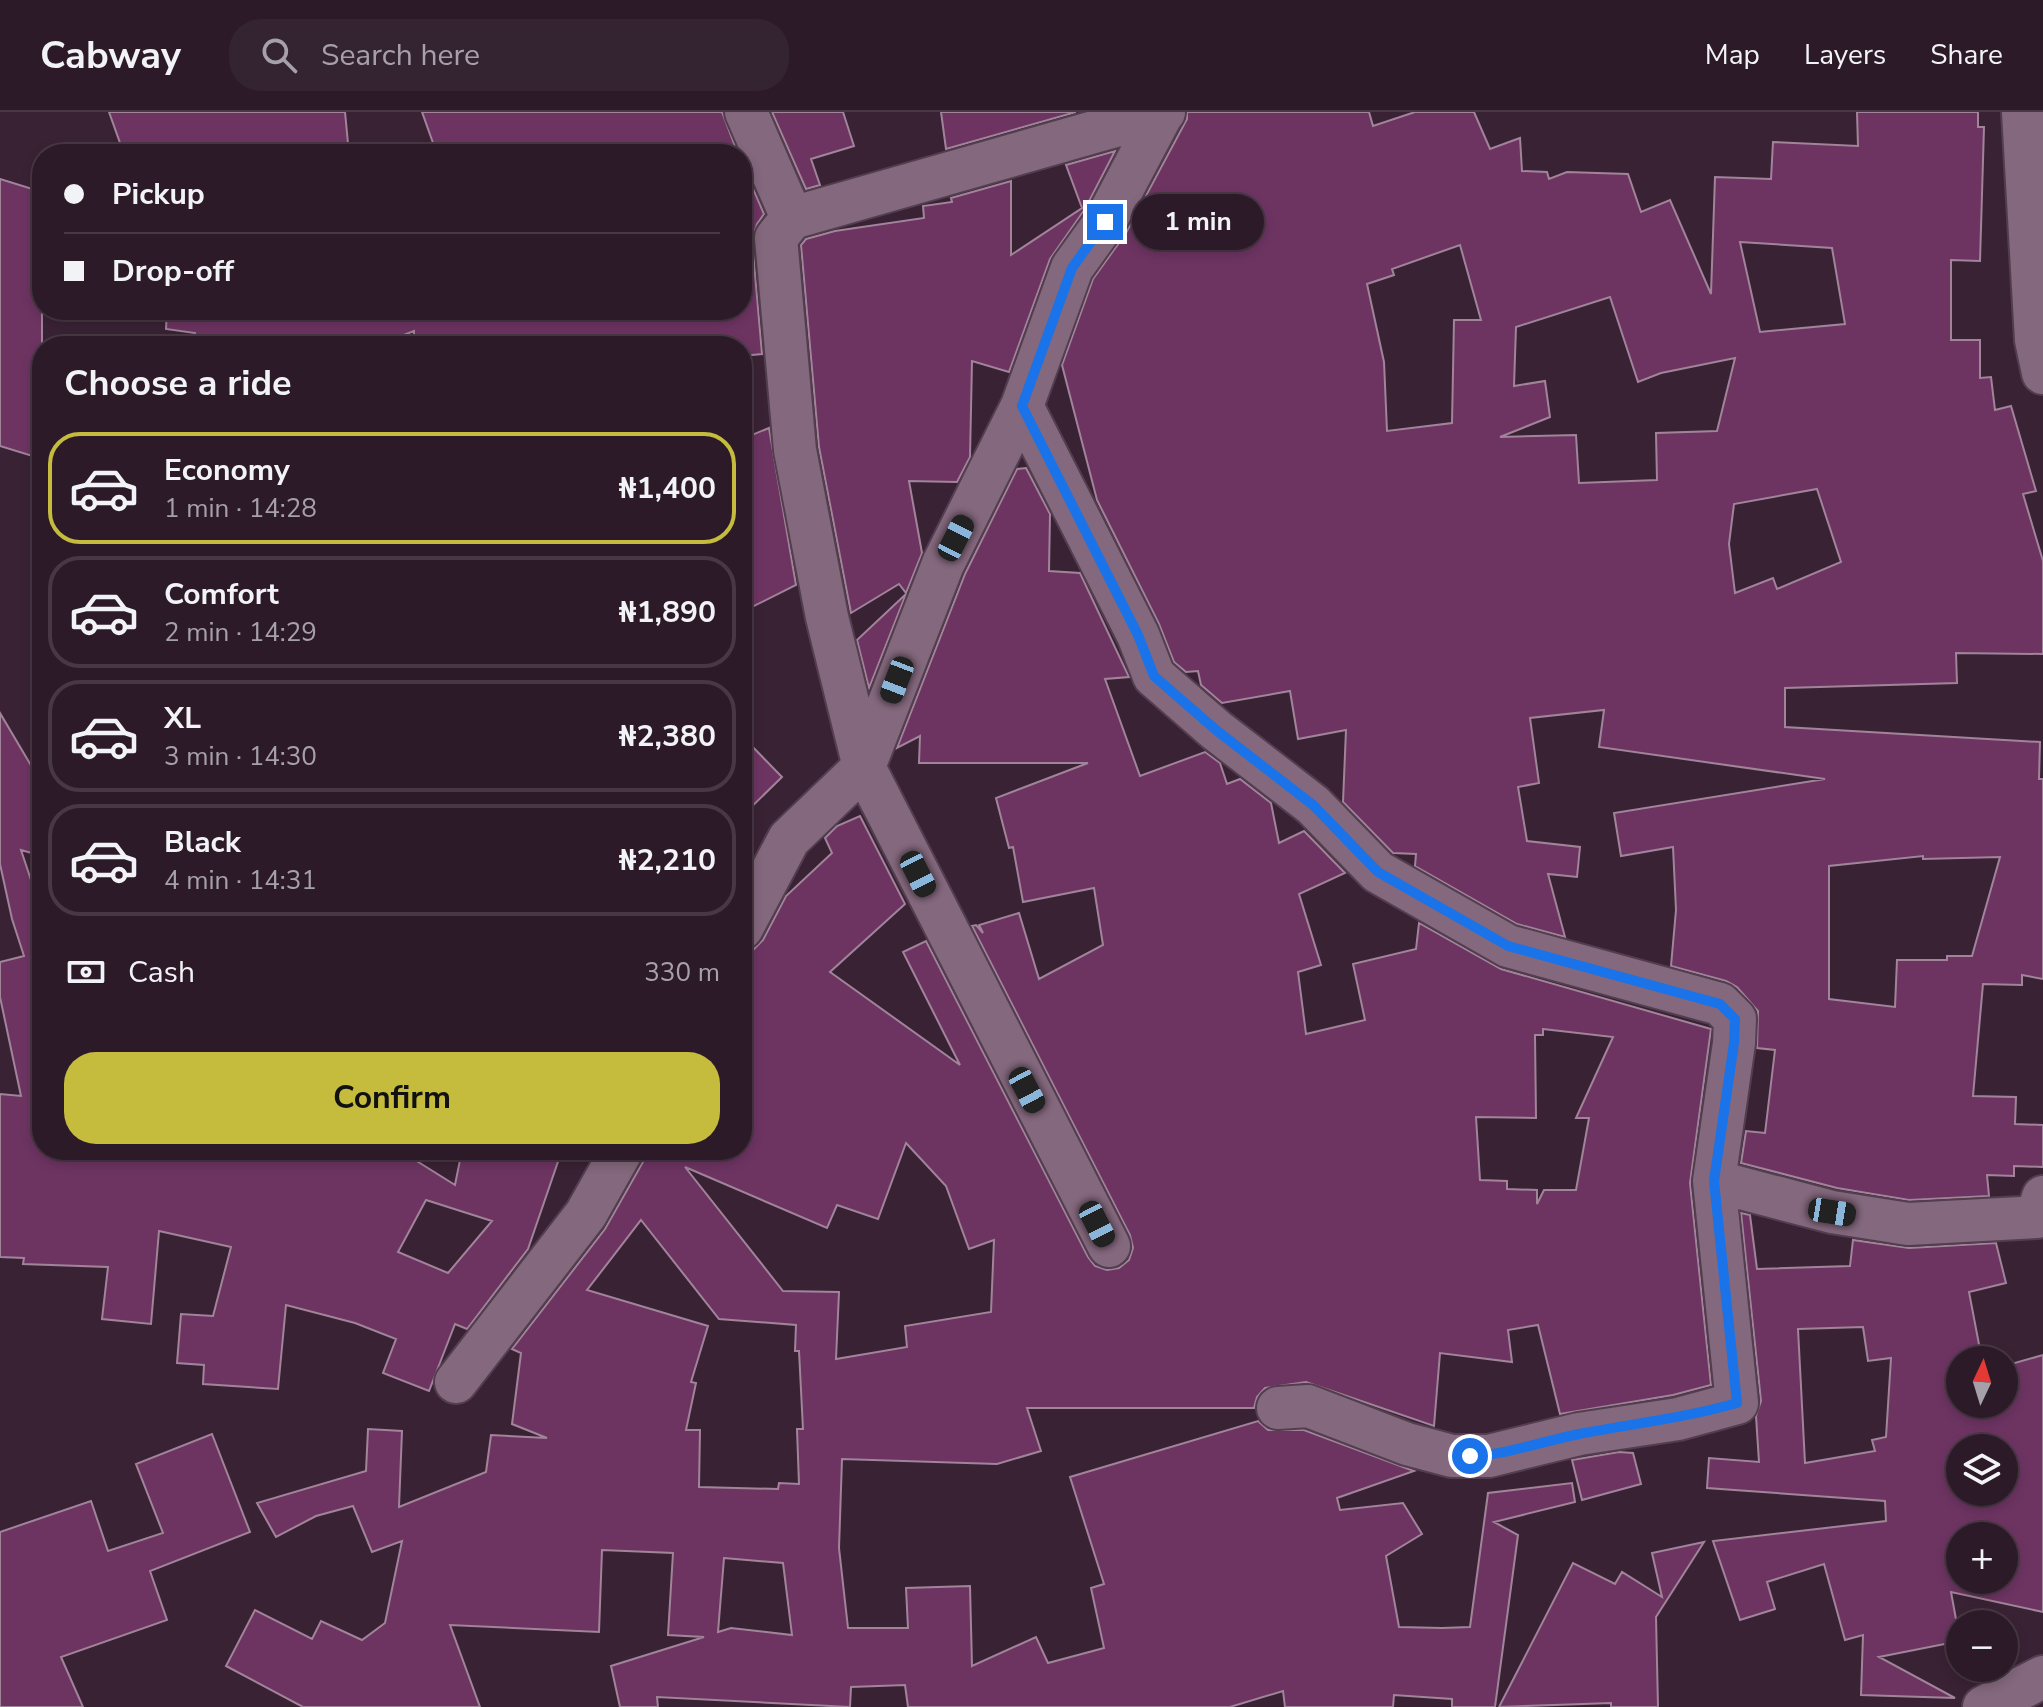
<!DOCTYPE html>
<html lang="en">
<head>
<meta charset="utf-8">
<style>
	body { margin:0; font-family:"Nunito Sans",sans-serif; background:#342330; color:#f1f3f6; height:100vh; display:flex; flex-direction:column; font-size:30px; white-space:nowrap }
	* { box-sizing:border-box; margin:0 }
	p { font-size:26px; color:#a6a1a8 }
	.icon { flex:none; width:44px; height:44px; fill:none; stroke:currentColor; stroke-width:2; stroke-linecap:round; stroke-linejoin:round }
	.map { position:relative; flex:1; overflow:hidden }
	.drawer { position:absolute; left:32px; top:224px; width:720px; height:824px; display:flex; flex-direction:column; background:#2c1a28; border-radius:32px; box-shadow:0 4px 12px #0003,0 0 0 2px #483845 }
	.drawer>* { flex:none }
	.top-card { position:absolute; left:32px; top:32px; width:720px; height:176px; border-radius:32px; box-shadow:0 4px 12px #0003,0 0 0 2px #483845; display:grid; align-content:center; height:176px; padding:0 32px; background:#2c1a28 }
	.needle { width:52px; rotate:4deg }
	.fabs { position:absolute; left:1946px; top:1234px; display:grid; gap:16px }
	.fabs a { display:grid; place-items:center; width:72px; height:72px; border-radius:50%; background:#2c1a28; box-shadow:0 4px 12px #0003,0 0 0 2px #483845; font-size:40px }
	.end { position:absolute; width:36px; height:36px; margin:-18px; border:10px solid #1a73e8; background:#fff; box-shadow:0 0 0 4px #fff }
	.from { border-radius:50% }
	.bubble { position:absolute; height:56px; border-radius:28px; background:#2c1a28; box-shadow:0 4px 12px #0003,0 0 0 2px #483845; font-size:26px; font-weight:700; line-height:56px; text-align:center }
	.car { position:absolute; width:24px; height:48px; margin:-24px -12px; border-radius:10px; box-shadow:0 0 6px 2px #0007; background:linear-gradient(#222 24%,#8ab4d8 0 40%,#222 0 76%,#8ab4d8 0 86%,#222 0) }
	.top-card b { display:flex; align-items:center; gap:28px; height:76px; font-size:30px }
	.top-card b+b { border-top:2px solid #483845 }
	.top-card i { width:20px; height:20px; background:#f1f3f6 }
	ul { padding:0; list-style:none }
	li { display:flex; align-items:center; gap:24px; height:112px; margin:0 16px 12px; padding:0 16px; border:4px solid #483845; border-radius:32px }
	li div { flex:1 }
	li b { display:block; font-size:30px }
	li em { font-style:normal; font-weight:700 }
	li.selected { border-color:#c5bc3d }
	li>.icon { width:72px; height:72px; stroke-width:1.5 }
	h2 { padding:0 32px; font-size:36px; line-height:96px }
	.pay { display:flex; align-items:center; gap:20px; height:88px; padding:0 32px; font-size:30px }
	.pay p { margin-inline-start:auto }
	.button { display:flex; gap:16px; margin-top:auto; padding:16px 32px }
	.button a { flex:1; height:92px; border-radius:32px; background:#c5bc3d; color:#111; font-size:32px; font-weight:700; line-height:92px; text-align:center }
	header { display:flex; align-items:center; gap:48px; box-sizing:border-box; height:112px; padding:0 40px; background:#2c1a28; border-bottom:2px solid #483845 }
	header strong { font-size:38px }
	nav { display:flex; gap:44px; margin-inline-start:auto; font-size:28px }
	.search { width:560px; height:72px; background:#342330; display:flex; align-items:center; gap:20px; box-sizing:border-box; padding:0 28px; border-radius:32px; color:#a6a1a8; font-size:30px }
	.map>svg:first-child { display:block }
	.building { fill:#6d3462; stroke:#a1849a; stroke-width:2; fill-rule:evenodd }
	.lines { fill:none; stroke-linecap:round; stroke-linejoin:round }
	.street-casing { stroke:#523e4e; stroke-width:46 }
	.street { stroke:#84687d; stroke-width:42 }
	.route { stroke:#1a73e8; stroke-width:10 }
</style>
</head>
<body>
<header>
<strong>Cabway</strong>
<div class="search"><svg class="icon" aria-label="search" viewBox="0 0 24 24"><circle cx="10" cy="10" r="6"/><path d="M15 15l6 6"/></svg>Search here</div>
<nav><a>Map</a><a>Layers</a><a>Share</a></nav>
</header>
<div class="map">
<svg width="2043" height="1595" viewBox="0 0 2043 1595">
	<rect width="100%" height="100%" fill="#3a2235"/>
	<path class="building" d="M 109,0 L 345,0 L 349,42 L 124,42 Z
		M 422,0 L 722,0 L 738,42 L 437,42 Z
		M 772,0 L 843,0 L 854,34 L 811,47 L 820,73 L 806,77 Z
		M 941,0 L 1076,0 L 946,37 Z
		M 1187,0 L 1369,0 L 1373,14 L 1415,0 L 1474,0 L 1490,37 L 1520,26 L 1522,59 L 1547,60 L 1549,67 L 1567,60 L 1628,62 L 1641,100 L 1670,88 L 1711,182 L 1715,65 L 1771,67 L 1773,30 L 1858,34 L 1857,0 L 1978,0 L 1978,15 L 1984,15 L 1980,149 L 1951,148 L 1951,228 L 1980,228 L 1980,266 L 1991,265 L 1995,298 L 2011,294 L 2036,379 L 2023,382 L 2043,449 L 2043,542 L 1956,541 L 1957,571 L 1785,576 L 1785,615 L 2040,630 L 2039,667 L 2043,667 L 2043,867 L 2022,863 L 2022,873 L 1983,872 L 1973,984 L 2016,985 L 2015,1012 L 2043,1013 L 2043,1055 L 2014,1054 L 2014,1064 L 1987,1063 L 1989,1084 L 1909,1088 L 1837,1076 L 1741,1051 L 1746,1019 L 1765,1021 L 1775,938 L 1757,936 L 1758,899 L 1737,875 L 1726,869 L 1671,854 L 1676,798 L 1673,735 L 1621,744 L 1614,701 L 1825,667 L 1599,635 L 1604,598 L 1530,606 L 1539,671 L 1518,675 L 1527,729 L 1580,735 L 1577,765 L 1548,762 L 1565,825 L 1517,812 L 1415,754 L 1416,742 L 1393,741 L 1343,690 L 1346,618 L 1298,627 L 1290,579 L 1222,591 L 1201,573 L 1198,559 L 1186,560 L 1174,550 L 1159,512 L 1097,388 L 1062,253 L 1093,167 L 1126,121 L 1187,7 ZM 1740,130 L 1832,136 L 1845,212 L 1760,220 ZM 1460,133 L 1481,208 L 1454,208 L 1452,311 L 1387,319 L 1384,250 L 1367,172 L 1394,163 L 1392,157 ZM 1610,185 L 1638,270 L 1661,261 L 1735,246 L 1717,319 L 1656,321 L 1657,368 L 1579,371 L 1576,323 L 1500,325 L 1550,305 L 1545,269 L 1514,274 L 1516,215 ZM 1817,377 L 1841,450 L 1777,477 L 1773,466 L 1735,481 L 1729,432 L 1734,392 ZM 1923,744 L 1923,747 L 2000,745 L 1972,844 L 1947,844 L 1947,848 L 1897,848 L 1895,895 L 1829,887 L 1829,754 Z
		M 1115,39 L 1085,97 L 1050,147 L 1009,260 L 972,249 L 970,345 L 957,370 L 909,369 L 922,441 L 906,481 L 899,472 L 851,501 L 819,335 L 801,133 L 806,127 L 835,119 L 924,106 L 923,94 L 952,90 L 951,86 L 1011,69 L 1011,143 L 1082,96 L 1066,53 Z
		M 742,51 L 764,102 L 757,112 L 752,128 L 762,242 L 742,244 L 742,234 L 523,234 L 477,225 L 474,234 L 414,234 L 414,219 L 375,234 L 270,234 L 269,231 L 225,225 L 223,234 L 193,234 L 195,221 L 166,217 L 167,198 L 742,198 Z
		M 0,67 L 42,80 L 42,347 L 0,334 Z
		M 769,316 L 796,473 L 742,500 L 742,327 Z
		M 1026,356 L 1050,402 L 1049,459 L 1080,461 L 1129,565 L 1105,567 L 1140,664 L 1205,640 L 1220,651 L 1227,672 L 1240,667 L 1271,691 L 1279,731 L 1304,719 L 1345,761 L 1299,782 L 1321,853 L 1298,860 L 1306,922 L 1365,908 L 1353,852 L 1416,837 L 1419,811 L 1501,857 L 1711,917 L 1690,1071 L 1711,1273 L 1673,1283 L 1560,1302 L 1538,1213 L 1508,1218 L 1512,1250 L 1440,1241 L 1434,1314 L 1306,1270 L 1265,1276 L 1257,1285 L 1254,1296 L 1027,1296 L 1041,1339 L 997,1352 L 842,1347 L 839,1436 L 848,1516 L 908,1516 L 906,1476 L 970,1474 L 972,1554 L 1036,1525 L 1048,1551 L 1104,1536 L 1091,1476 L 1104,1472 L 1070,1365 L 1258,1309 L 1268,1318 L 1304,1318 L 1414,1359 L 1337,1386 L 1340,1398 L 1403,1391 L 1422,1422 L 1386,1444 L 1399,1515 L 1442,1516 L 1470,1515 L 1488,1381 L 1572,1371 L 1575,1390 L 1494,1410 L 1518,1423 L 1495,1595 L 1452,1595 L 1452,1587 L 1394,1583 L 1393,1595 L 1285,1595 L 1283,1579 L 1230,1595 L 908,1595 L 905,1573 L 851,1575 L 850,1595 L 657,1585 L 658,1595 L 620,1595 L 611,1554 L 704,1525 L 668,1523 L 673,1441 L 602,1438 L 599,1520 L 450,1513 L 480,1595 L 303,1595 L 226,1554 L 255,1498 L 312,1527 L 321,1509 L 362,1528 L 385,1511 L 402,1429 L 372,1440 L 353,1394 L 316,1404 L 276,1425 L 257,1391 L 366,1359 L 368,1317 L 402,1319 L 399,1395 L 486,1360 L 491,1323 L 547,1326 L 512,1312 L 521,1241 L 512,1237 L 605,1117 L 643,1050 L 646,1038 L 742,1038 L 742,840 L 754,837 L 763,828 L 786,784 L 832,741 L 825,726 L 837,714 L 860,704 L 905,792 L 830,860 L 960,953 L 903,840 L 926,829 L 1088,1145 L 1095,1154 L 1107,1158 L 1119,1156 L 1129,1148 L 1133,1136 L 1130,1123 L 972,814 L 976,813 L 983,821 L 979,813 L 1019,801 L 1039,867 L 1103,833 L 1094,776 L 1023,790 L 1013,735 L 1009,736 L 996,686 L 1088,651 L 919,651 L 920,624 L 897,636 L 965,462 L 1017,357 ZM 1543,917 L 1613,925 L 1576,1006 L 1589,1006 L 1576,1078 L 1544,1078 L 1537,1092 L 1537,1078 L 1507,1077 L 1507,1069 L 1480,1068 L 1476,1005 L 1536,1006 L 1535,923 L 1543,923 ZM 906,1031 L 946,1074 L 969,1137 L 994,1128 L 991,1200 L 905,1214 L 907,1235 L 836,1247 L 839,1180 L 783,1179 L 685,1055 L 827,1116 L 837,1093 L 878,1107 ZM 641,1108 L 719,1207 L 796,1213 L 795,1239 L 799,1239 L 803,1317 L 797,1317 L 799,1372 L 779,1371 L 778,1377 L 699,1375 L 700,1318 L 686,1318 L 696,1271 L 691,1270 L 708,1214 L 587,1178 ZM 724,1446 L 783,1451 L 792,1523 L 731,1516 L 718,1520 Z
		M 906,482 L 869,576 L 857,528 Z
		M 0,601 L 42,672 L 42,744 L 21,738 L 42,801 L 42,880 L 36,881 L 32,869 L 42,914 L 42,1038 L 335,1038 L 380,1045 L 384,1038 L 399,1038 L 455,1073 L 462,1038 L 562,1038 L 528,1137 L 467,1217 L 455,1212 L 429,1279 L 383,1261 L 396,1227 L 355,1211 L 286,1193 L 278,1277 L 203,1272 L 204,1253 L 177,1251 L 181,1202 L 213,1204 L 231,1135 L 159,1119 L 151,1212 L 102,1207 L 108,1155 L 23,1152 L 24,1146 L 0,1145 L 0,982 L 21,984 L 0,885 L 0,850 L 24,844 L 12,807 L 0,752 ZM 426,1088 L 492,1109 L 448,1161 L 398,1140 Z
		M 742,624 L 782,665 L 742,704 Z
		M 1741,1101 L 1750,1103 L 1757,1157 L 1850,1154 L 1853,1128 L 1909,1136 L 1996,1131 L 2006,1171 L 1969,1180 L 1982,1248 L 1960,1248 L 1960,1292 L 2004,1292 L 2004,1254 L 2043,1243 L 2043,1500 L 1951,1480 L 1960,1529 L 1879,1545 L 1955,1586 L 1861,1583 L 1863,1523 L 1845,1528 L 1824,1452 L 1767,1470 L 1775,1497 L 1740,1508 L 1713,1429 L 1886,1409 L 1885,1389 L 1707,1376 L 1709,1346 L 1759,1350 L 1756,1304 L 1761,1289 ZM 1863,1215 L 1868,1249 L 1891,1246 L 1886,1325 L 1872,1328 L 1875,1339 L 1805,1351 L 1798,1217 ZM 1960,1336 L 2004,1336 L 2004,1380 L 1960,1380 ZM 1960,1424 L 2004,1424 L 2004,1468 L 1960,1468 Z
		M 212,1322 L 250,1420 L 150,1459 L 167,1508 L 61,1545 L 83,1595 L 0,1595 L 0,1420 L 91,1389 L 108,1439 L 163,1421 L 136,1352 Z
		M 1619,1340 L 1633,1341 L 1641,1372 L 1582,1388 L 1572,1348 Z
		M 1704,1430 L 1656,1505 L 1658,1595 L 1611,1595 L 1611,1591 L 1499,1595 L 1573,1451 L 1615,1472 L 1622,1460 L 1662,1485 L 1652,1441 Z"/>
	<g class="lines">
		<defs>
			<path id="street" d="M 746,0 L 792,106
				M 2023,0 L 2036,228 L 2043,261
				M 1022,294 L 1138,523 L 1154,564 L 1216,618 L 1313,693 L 1378,760 L 1508,834 L 1720,892 L 1735,907 L 1734,931 L 1714,1069 L 1737,1291 L 1678,1307 L 1579,1322 L 1489,1344 L 1452,1344 L 1407,1332 L 1308,1294 L 1278,1296
				M 742,816 L 789,727 L 864,655 L 943,452 L 1022,294 L 1072,156 L 1105,110 L 1162,2
				M 1714,1069 L 1832,1100 L 1908,1112 L 2037,1105 L 2043,1085
				M 1109,1134 L 864,655 L 827,505 L 795,338 L 776,126 L 792,106 L 1164,0
				M 456,1270 L 586,1102 L 622,1038
				M 1984,1595 L 2043,1565"/>
		</defs>
		<use href="#street" class="street-casing"/>
		<use href="#street" class="street"/>
	</g>
	<g class="lines">
		<path class="route" d="M 1105,110 L 1072,156 L 1022,294 L 1138,523 L 1154,564 L 1216,618 L 1313,693 L 1378,760 L 1508,834 L 1720,892 L 1735,907 L 1734,931 L 1714,1069 L 1737,1291 C 1684,1306 1632,1312 1579,1322 C 1543,1329 1507,1343 1470,1344"/>
	</g>
</svg>
<div class="fabs">
<a><svg class="needle" viewBox="-14 -14 28 28"><path d="M0-13l5 13h-10z" fill="#e53935"/><path d="M0 13l5-13h-10z" fill="#a6a1a8"/></svg></a>
<a><svg class="icon" aria-label="layers" viewBox="0 0 24 24"><path d="M12 4l9 5-9 5-9-5zM3 14l9 5 9-5"/></svg></a>
<a>+</a>
<a>−</a>
</div>
<i class="end from" style="left:1470px;top:1344px"></i>
<i class="end" style="left:1105px;top:110px"></i>
<div class="bubble" style="left:1132px;top:82px;width:132px">1 min</div>
<i class="car" style="left:956px;top:426px;rotate:27deg"></i>
<i class="car" style="left:897px;top:568px;rotate:201deg"></i>
<i class="car" style="left:918px;top:762px;rotate:153deg"></i>
<i class="car" style="left:1027px;top:978px;rotate:152deg"></i>
<i class="car" style="left:1832px;top:1100px;rotate:99deg"></i>
<i class="car" style="left:1097px;top:1112px;rotate:153deg"></i>
<div class="top-card">
<b><i class="from"></i>Pickup</b>
<b><i></i>Drop-off</b>
</div>
<section class="drawer">
<h2>Choose a ride</h2>
<ul>
<li class="selected"><svg class="icon" aria-label="car" viewBox="0 0 24 24"><path d="M5 17H2v-5l4-1 3-4h7l3 4 3 1v5h-3M9 17h6M6 11h13"/><circle cx="7" cy="17" r="2"/><circle cx="17" cy="17" r="2"/></svg><div><b>Economy</b><p>1 min · 14:28</p></div><em>₦1,400</em></li>
<li><svg class="icon" aria-label="car" viewBox="0 0 24 24"><path d="M5 17H2v-5l4-1 3-4h7l3 4 3 1v5h-3M9 17h6M6 11h13"/><circle cx="7" cy="17" r="2"/><circle cx="17" cy="17" r="2"/></svg><div><b>Comfort</b><p>2 min · 14:29</p></div><em>₦1,890</em></li>
<li><svg class="icon" aria-label="car" viewBox="0 0 24 24"><path d="M5 17H2v-5l4-1 3-4h7l3 4 3 1v5h-3M9 17h6M6 11h13"/><circle cx="7" cy="17" r="2"/><circle cx="17" cy="17" r="2"/></svg><div><b>XL</b><p>3 min · 14:30</p></div><em>₦2,380</em></li>
<li><svg class="icon" aria-label="car" viewBox="0 0 24 24"><path d="M5 17H2v-5l4-1 3-4h7l3 4 3 1v5h-3M9 17h6M6 11h13"/><circle cx="7" cy="17" r="2"/><circle cx="17" cy="17" r="2"/></svg><div><b>Black</b><p>4 min · 14:31</p></div><em>₦2,210</em></li>
</ul>
<div class="pay"><svg class="icon" aria-label="cash" viewBox="0 0 24 24"><path d="M3 7h18v10H3z"/><circle cx="12" cy="12" r="2"/></svg>Cash<p>330 m</p></div>
<div class="button"><a>Confirm</a></div>
</section>
</div>
</body>
</html>
